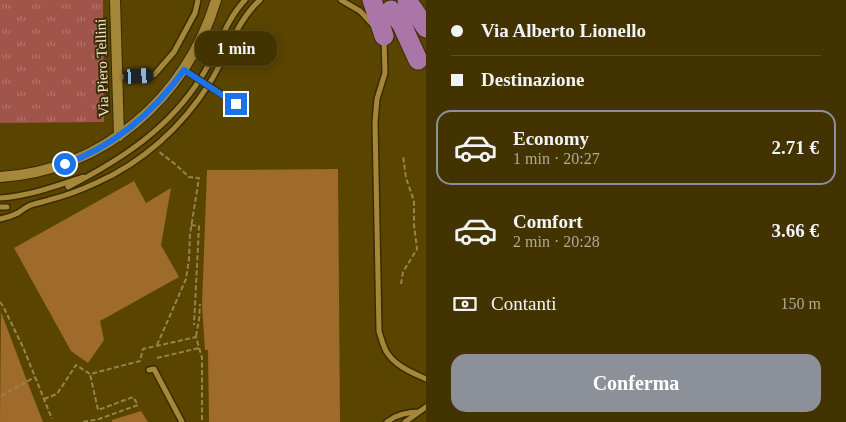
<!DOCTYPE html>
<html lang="it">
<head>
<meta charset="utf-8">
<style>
	body { margin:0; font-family:Georgia,serif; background:#4a3b0a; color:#f1f3f6; height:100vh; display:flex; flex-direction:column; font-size:19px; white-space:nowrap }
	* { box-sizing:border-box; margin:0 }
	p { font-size:16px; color:#afaa99 }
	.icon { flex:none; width:28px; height:28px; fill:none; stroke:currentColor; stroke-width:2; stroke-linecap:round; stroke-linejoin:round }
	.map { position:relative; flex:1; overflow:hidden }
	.drawer { display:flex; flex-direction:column; background:#433300; width:420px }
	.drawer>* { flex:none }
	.hud { display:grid; align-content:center; height:110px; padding:0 25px; background:#433300 }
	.end { position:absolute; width:22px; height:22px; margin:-11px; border:6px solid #1a73e8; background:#fff; box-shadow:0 0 0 2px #fff }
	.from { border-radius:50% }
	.bubble { position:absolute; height:35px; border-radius:15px; background:#433300; box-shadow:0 2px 12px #0003,0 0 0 1px #5b4e22; font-size:16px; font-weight:600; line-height:35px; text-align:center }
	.car { position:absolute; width:15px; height:30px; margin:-15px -8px; border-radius:6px; box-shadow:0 0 4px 1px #0007; background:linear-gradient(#222 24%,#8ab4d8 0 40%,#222 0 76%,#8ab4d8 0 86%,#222 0) }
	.hud b { display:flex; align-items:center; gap:18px; height:48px; font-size:19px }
	.hud b+b { border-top:1px solid #5b4e22 }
	.hud i { width:12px; height:12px; background:#f1f3f6 }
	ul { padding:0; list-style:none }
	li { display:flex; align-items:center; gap:15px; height:75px; margin:0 10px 8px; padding:0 15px; border:2px solid transparent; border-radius:15px }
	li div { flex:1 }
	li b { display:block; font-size:19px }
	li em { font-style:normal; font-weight:600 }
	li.on { border-color:#8c9099 }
	li>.icon { width:45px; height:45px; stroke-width:1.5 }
	.pay { display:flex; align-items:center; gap:12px; height:55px; padding:0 25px; font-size:19px }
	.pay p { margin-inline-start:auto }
	.button { display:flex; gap:10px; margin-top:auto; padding:10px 25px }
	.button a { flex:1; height:58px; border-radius:15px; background:#8c9099; color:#fff; font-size:20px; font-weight:600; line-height:58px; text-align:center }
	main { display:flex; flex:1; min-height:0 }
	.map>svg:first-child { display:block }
	.grass { fill:url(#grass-tufts) }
	.building { fill:#9e6b2b }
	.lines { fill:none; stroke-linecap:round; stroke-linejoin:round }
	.lane-casing { stroke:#3a2b00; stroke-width:8 }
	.street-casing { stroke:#3a2b00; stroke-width:12 }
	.highway-casing { stroke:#3a2b00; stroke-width:21 }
	.path { stroke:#97844c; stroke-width:2; stroke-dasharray:5 2.5; stroke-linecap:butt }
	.lane { stroke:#a48739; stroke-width:5 }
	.street { stroke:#a48739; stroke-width:10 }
	.highway { stroke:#aa75a7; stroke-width:19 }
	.lane-bridge-casing { stroke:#3a2b00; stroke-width:8; stroke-linecap:butt }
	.lane-bridge { stroke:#a48739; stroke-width:5 }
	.route { stroke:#1a73e8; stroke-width:6 }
	.labels { text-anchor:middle; stroke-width:4; stroke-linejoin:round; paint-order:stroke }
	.street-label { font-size:15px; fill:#f7e8c3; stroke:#382c0a }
</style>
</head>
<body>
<main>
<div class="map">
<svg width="426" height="422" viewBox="0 0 426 422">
	<defs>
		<pattern id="grass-tufts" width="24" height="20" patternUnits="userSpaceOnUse" patternTransform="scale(1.25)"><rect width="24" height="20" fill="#a1544a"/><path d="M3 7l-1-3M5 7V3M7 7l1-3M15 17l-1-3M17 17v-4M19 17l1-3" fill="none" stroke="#b3756b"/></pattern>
	</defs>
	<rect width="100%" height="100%" fill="#594400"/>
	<path class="grass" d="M 0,0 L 103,0 L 104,122 L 0,123 Z"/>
	<path class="building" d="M 338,169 L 340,422 L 209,422 L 208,350 L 205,350 L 202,305 L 207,170 Z
		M 134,181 L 146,203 L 171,188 L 161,245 L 179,277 L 100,321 L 104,340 L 88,363 L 71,351 L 14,248 Z
		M 1,312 L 27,381 L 43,422 L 0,422 Z
		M 141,411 L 148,422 L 112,422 L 112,420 Z"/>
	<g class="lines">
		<defs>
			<path id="lane" d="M 341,0 L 360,11 L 373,25
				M 384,39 L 385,73 L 377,99 L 375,122 L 379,331 C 381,338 383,345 386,351 C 395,366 411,372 426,379
				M 184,70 L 195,77
				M 117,77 L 154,75 L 174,52 L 195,13 L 198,0
				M 226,97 L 236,104
				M 68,187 C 122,159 169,129 202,76 C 217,52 225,21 245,0
				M 0,198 C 29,196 56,186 83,177
				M 0,207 L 7,207
				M 0,219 C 6,218 12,216 18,213 C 22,210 26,207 31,205 C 37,203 43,202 49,200 C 65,196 81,190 96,183 C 142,163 182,127 209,84 C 226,58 236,21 260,0
				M 149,370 L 154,369 L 182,422
				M 387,422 C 397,414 407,412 419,412
				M 405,422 L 426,407"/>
			<path id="street" d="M 115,0 L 119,136
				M 0,177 C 103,171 187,97 216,0"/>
			<path id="highway" d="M 372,0 L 384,36
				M 407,0 L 426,28
				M 391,10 L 402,25 L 418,60"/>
		</defs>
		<use href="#lane" class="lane-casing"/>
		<use href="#street" class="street-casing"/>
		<use href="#highway" class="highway-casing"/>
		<path class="path" d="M 191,225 L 199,226 L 194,325
			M 401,284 L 403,272 L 417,249 L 414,225 L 414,201 L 406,178 L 403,155
			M 0,302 L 3,306 L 23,347 L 52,419
			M 196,336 L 199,320 L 200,304
			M 157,345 L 186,279 L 189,259 L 190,234 L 199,178 L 189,177 L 175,164 L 159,152
			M 157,358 L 199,348
			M 1,396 L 35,377
			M 44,399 L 57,394 L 76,365 L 90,374 L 140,361 L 143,349 L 196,337 L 202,358 L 202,422
			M 83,422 L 99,419 L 138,405 L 133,397 L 98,410 L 90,374"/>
		<use href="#lane" class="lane"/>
		<use href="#street" class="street"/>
		<use href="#highway" class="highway"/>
		<defs>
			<path id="lane-bridge" d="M 195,77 L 226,97"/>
		</defs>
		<use href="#lane-bridge" class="lane-bridge-casing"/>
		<use href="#lane-bridge" class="lane-bridge"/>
	</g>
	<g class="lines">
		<path class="route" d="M 65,164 C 114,146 154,112 184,70 L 236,104"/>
	</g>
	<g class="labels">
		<g class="street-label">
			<text transform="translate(102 68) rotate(-92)" y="5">Via Piero Tellini</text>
		</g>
	</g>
</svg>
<i class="end from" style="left:65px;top:164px"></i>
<i class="end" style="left:236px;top:104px"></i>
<div class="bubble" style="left:195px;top:31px;width:82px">1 min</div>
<i class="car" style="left:139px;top:76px;rotate:87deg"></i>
</div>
<section class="drawer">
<div class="hud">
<b><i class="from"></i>Via Alberto Lionello</b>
<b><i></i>Destinazione</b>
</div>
<ul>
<li class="on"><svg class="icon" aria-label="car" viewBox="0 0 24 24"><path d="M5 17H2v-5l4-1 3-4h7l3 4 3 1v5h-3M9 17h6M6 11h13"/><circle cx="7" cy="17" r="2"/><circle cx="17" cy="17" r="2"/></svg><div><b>Economy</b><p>1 min · 20:27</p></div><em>2.71 €</em></li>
<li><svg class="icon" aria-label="car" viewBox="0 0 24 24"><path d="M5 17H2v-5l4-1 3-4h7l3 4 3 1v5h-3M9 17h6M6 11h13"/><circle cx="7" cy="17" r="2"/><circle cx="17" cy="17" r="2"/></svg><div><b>Comfort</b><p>2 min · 20:28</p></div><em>3.66 €</em></li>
</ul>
<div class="pay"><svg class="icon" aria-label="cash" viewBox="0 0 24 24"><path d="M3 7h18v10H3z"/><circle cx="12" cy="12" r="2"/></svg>Contanti<p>150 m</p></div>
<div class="button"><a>Conferma</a></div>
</section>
</main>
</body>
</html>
